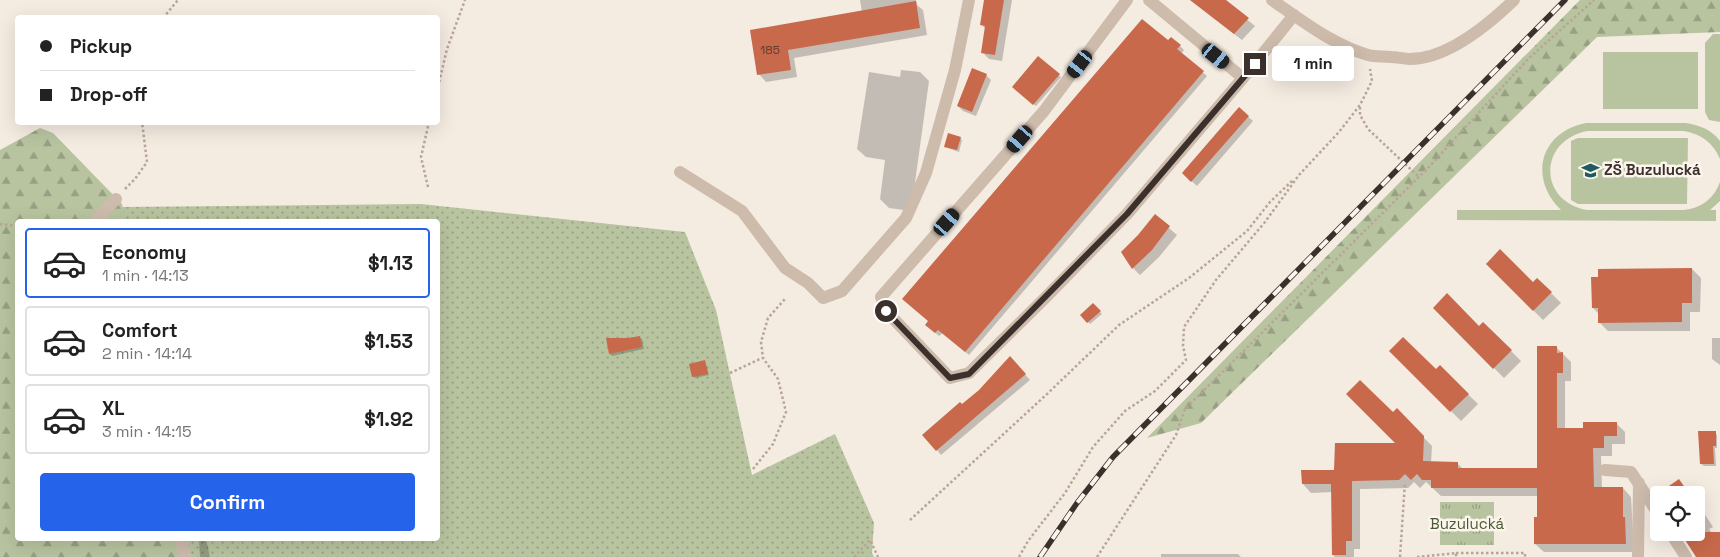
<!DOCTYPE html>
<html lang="en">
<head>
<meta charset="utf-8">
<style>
	body { margin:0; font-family:"Space Grotesk",sans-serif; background:#f2f2f2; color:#222; height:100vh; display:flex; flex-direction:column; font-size:19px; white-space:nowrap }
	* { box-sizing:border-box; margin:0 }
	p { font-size:16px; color:#767676 }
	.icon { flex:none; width:28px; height:28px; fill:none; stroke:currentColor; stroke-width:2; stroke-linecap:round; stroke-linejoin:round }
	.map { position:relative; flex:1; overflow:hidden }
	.drawer { position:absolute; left:15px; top:219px; width:425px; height:322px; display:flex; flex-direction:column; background:#fff; border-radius:5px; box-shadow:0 5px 20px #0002 }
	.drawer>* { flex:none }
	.guide { position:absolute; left:15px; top:15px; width:425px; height:110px; border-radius:5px; box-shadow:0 5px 20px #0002; display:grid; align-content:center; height:110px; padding:0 25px; background:#fff }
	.buttons { position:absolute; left:1650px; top:486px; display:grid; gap:10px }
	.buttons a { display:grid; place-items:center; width:55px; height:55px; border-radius:5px; background:#fff; box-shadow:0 5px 20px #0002; font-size:25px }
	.end { position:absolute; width:22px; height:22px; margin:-11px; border:6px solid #3b302b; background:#fff; box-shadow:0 0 0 2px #fff }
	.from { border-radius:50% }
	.bubble { position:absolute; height:35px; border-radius:5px; background:#fff; box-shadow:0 5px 20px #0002; font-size:16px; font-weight:800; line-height:35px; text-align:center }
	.car { position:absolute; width:15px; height:30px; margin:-15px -8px; border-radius:6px; box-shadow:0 0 4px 1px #0007; background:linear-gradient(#222 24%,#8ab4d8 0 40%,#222 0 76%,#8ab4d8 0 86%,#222 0) }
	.guide b { display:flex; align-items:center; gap:18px; height:48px; font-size:19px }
	.guide b+b { border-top:1px solid #e0e0e0 }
	.guide i { width:12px; height:12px; background:#222 }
	ul { padding:9px 0 0; list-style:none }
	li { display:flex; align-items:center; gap:15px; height:70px; margin:0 10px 8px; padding:0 15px; border:2px solid #e0e0e0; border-radius:5px }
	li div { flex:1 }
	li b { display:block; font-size:19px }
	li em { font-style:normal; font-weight:800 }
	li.current { border-color:#2563eb }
	li>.icon { width:45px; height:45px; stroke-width:1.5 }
	.cta { display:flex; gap:10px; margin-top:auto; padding:10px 25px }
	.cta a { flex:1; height:58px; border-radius:5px; background:#2563eb; color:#fff; font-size:20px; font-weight:800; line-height:58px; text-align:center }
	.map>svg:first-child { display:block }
	.grass { fill:url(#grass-dots) }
	.forest { fill:url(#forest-firs) }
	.park { fill:url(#park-tufts) }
	.pitch { fill:#b8c4a0 }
	.shadow { fill:#0003 }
	.building { fill:#c8694b }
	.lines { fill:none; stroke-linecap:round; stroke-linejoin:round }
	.path { stroke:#b9a596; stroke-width:2.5; stroke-dasharray:2.5 2.5; stroke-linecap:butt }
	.minor { stroke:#cdbbac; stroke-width:12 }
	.rail-casing { stroke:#3b302b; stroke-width:5.5 }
	.rail { stroke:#fbf5ee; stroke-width:4; stroke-dasharray:11; stroke-linecap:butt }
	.route { stroke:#3b302b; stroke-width:6 }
	.labels { text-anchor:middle; stroke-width:5; stroke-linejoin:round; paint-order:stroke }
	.number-label { font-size:12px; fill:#5e3e33 }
	.poi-label { font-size:15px; font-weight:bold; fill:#3b302b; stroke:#fbf5ee; text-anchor:start }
	.park-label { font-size:15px; fill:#4a5a2e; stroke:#fbf5ee }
</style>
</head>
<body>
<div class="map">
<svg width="1720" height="557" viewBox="0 0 1720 557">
	<defs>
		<pattern id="grass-dots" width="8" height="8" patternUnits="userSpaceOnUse" patternTransform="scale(1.25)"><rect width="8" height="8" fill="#b8c4a0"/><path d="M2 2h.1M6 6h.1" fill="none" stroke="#97a083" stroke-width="1.8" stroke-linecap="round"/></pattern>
		<pattern id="forest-firs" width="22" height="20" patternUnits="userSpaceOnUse" patternTransform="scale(1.25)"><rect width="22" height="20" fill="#b8c4a0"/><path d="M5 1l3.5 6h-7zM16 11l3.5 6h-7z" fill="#97a083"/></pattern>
		<pattern id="park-tufts" width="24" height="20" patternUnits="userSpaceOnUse" patternTransform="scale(1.25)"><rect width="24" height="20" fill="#b8c4a0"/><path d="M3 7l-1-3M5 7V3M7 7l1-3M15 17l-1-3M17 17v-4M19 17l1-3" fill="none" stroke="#97a083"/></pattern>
	</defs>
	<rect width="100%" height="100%" fill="#f4ebe1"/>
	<path class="grass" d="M 421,204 L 685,232 L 716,310 L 752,475 L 835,434 L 874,523 L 872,553 L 874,557 L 191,557 L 187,539 L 438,539 L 438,221 L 124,221 L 121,207 Z"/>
	<path class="forest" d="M 1580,0 L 1720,0 L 1720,32 L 1597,37 L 1201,423 L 1147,438 Z
		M 40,128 L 53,133 L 122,204 L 125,221 L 18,221 L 18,539 L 188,539 L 191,557 L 0,557 L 0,150 Z"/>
	<path class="park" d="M 1440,502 L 1494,502 L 1494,545 L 1440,545 Z"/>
	<path class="pitch" d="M 1713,34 L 1720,34 L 1720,122 L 1709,120 L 1705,112 L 1705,43 Z
		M 1603,52 L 1698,52 L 1698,109 L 1603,109 Z
		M 1586,123 L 1685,123 C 1699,125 1711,129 1720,141 L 1720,159 C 1713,143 1702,134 1684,131 L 1587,131 C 1538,141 1538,201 1587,210 L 1684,210 C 1701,208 1714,199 1720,182 L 1720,201 L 1710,210 L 1716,210 L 1716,221 L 1457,220 L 1457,210 L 1561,210 C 1528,178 1540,132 1586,123 Z
		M 1578,138 L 1688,138 L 1687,204 L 1578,204 L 1571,200 L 1571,141 Z"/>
	<path class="shadow" d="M 860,0 L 916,0 L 917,5 L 923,10 L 927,35 L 794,58 L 797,77 L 766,82 L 759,74 L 751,31 L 862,12 Z
		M 985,0 L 1012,0 L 1002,61 L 989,59 L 982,52 L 986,29 L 981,24 Z
		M 1190,0 L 1223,0 L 1255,26 L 1242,40 Z
		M 1168,42 L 1180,46 L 1184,50 L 1181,54 L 1207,76 L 969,355 L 943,333 L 939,336 L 931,329 Z
		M 1038,57 L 1061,77 L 1036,106 L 1013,87 Z
		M 901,70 L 920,72 L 929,81 L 911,211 L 889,208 L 880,199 L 885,160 L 866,157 L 857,149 L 869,72 L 900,77 Z
		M 986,75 L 991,80 L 976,116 L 963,111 L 958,106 Z
		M 1239,109 L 1253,121 L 1197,186 L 1183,173 Z
		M 960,138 L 962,140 L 959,152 L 945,147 Z
		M 1155,216 L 1177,235 L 1159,257 L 1140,275 L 1133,268 Z
		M 1487,264 L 1533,284 L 1537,279 L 1561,303 L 1543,320 Z
		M 1692,269 L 1701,278 L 1700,312 L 1690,312 L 1690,331 L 1608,331 L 1599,322 L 1599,314 L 1593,308 L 1599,278 Z
		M 1093,305 L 1102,314 L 1090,324 L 1082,315 Z
		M 1434,308 L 1479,328 L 1483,323 L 1521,361 L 1504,378 Z
		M 639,337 L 642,339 L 644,349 L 612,356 L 610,354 Z
		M 1712,338 L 1720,338 L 1720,365 L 1712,359 Z
		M 1556,347 L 1571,362 L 1571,381 L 1565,381 L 1565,429 L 1584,429 L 1616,423 L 1625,432 L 1625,444 L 1612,444 L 1612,456 L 1601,456 L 1602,488 L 1623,488 L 1631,497 L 1634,552 L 1544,552 L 1535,544 L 1538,519 L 1538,496 L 1441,496 L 1426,482 L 1420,488 L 1414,482 L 1408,488 L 1360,489 L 1360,549 L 1354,549 L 1354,557 L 1335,557 L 1333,555 L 1333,492 L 1311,493 L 1303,484 L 1398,445 L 1393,414 L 1397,410 L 1432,446 L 1431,463 L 1457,463 L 1463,469 L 1538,469 Z
		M 1391,351 L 1436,371 L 1440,367 L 1478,404 L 1461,421 Z
		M 704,362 L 706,364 L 709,375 L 695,378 L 693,376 Z
		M 1014,362 L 1030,380 L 941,455 L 937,450 Z
		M 1715,433 L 1717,435 L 1717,448 L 1715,448 L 1716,466 L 1704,466 L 1701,464 Z
		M 1679,481 L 1692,495 L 1659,495 L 1659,497 L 1657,495 Z
		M 1696,501 L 1713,527 L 1709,529 L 1716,539 L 1720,536 L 1720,557 L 1697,557 Z
		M 199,539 L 206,539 L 210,557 L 200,557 Z
		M 1161,554 L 1238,554 L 1241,557 L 1161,557 Z"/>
	<path class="building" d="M 984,0 L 1004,0 L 995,55 L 981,53 L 985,26 L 980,25 Z
		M 1190,0 L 1226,0 L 1249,18 L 1234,34 Z
		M 916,1 L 920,28 L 788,50 L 791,70 L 757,75 L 750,30 Z
		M 1142,19 L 1168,40 L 1171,37 L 1181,45 L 1177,49 L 1204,71 L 965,352 L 938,330 L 935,333 L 925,325 L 928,321 L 902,299 Z
		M 1038,56 L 1060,74 L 1033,105 L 1012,87 Z
		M 972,68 L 987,74 L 972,112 L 957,106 Z
		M 1239,107 L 1249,116 L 1191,182 L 1182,173 Z
		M 948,133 L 961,137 L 957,150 L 944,147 Z
		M 1155,214 L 1170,226 L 1152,250 L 1132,269 L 1121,252 L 1138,235 Z
		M 1500,249 L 1533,282 L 1537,278 L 1552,292 L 1533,311 L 1486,264 Z
		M 1692,268 L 1692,303 L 1682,303 L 1682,322 L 1598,323 L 1598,308 L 1592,308 L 1591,277 L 1598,277 L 1598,269 Z
		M 1447,293 L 1479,326 L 1483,322 L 1512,350 L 1493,369 L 1433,308 Z
		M 1093,303 L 1101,311 L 1087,323 L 1080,315 Z
		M 640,336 L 642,347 L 609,354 L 606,338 L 628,338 Z
		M 1403,337 L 1436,369 L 1440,365 L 1469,394 L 1450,412 L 1389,351 Z
		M 1537,346 L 1557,346 L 1557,353 L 1563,352 L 1563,373 L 1557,373 L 1557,428 L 1583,428 L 1583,422 L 1617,422 L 1617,436 L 1604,436 L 1604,448 L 1593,448 L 1594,487 L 1623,487 L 1623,517 L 1625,517 L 1626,544 L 1534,544 L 1534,517 L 1537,517 L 1537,488 L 1431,488 L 1431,480 L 1422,480 L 1417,474 L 1411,480 L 1405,474 L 1399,480 L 1352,481 L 1352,541 L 1346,541 L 1346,555 L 1332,555 L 1331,484 L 1302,484 L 1301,470 L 1334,470 L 1335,443 L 1395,443 L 1346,394 L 1360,380 L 1393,412 L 1397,408 L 1424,436 L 1423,461 L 1458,462 L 1458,468 L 1537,468 Z
		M 1010,356 L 1026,374 L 936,451 L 922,435 L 960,402 L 962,404 L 979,390 Z
		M 705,360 L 708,374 L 692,377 L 689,364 Z
		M 1698,431 L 1716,431 L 1716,446 L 1713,446 L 1714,464 L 1700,464 Z
		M 1679,479 L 1690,495 L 1656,495 Z
		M 1680,532 L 1720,532 L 1720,557 L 1696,557 Z"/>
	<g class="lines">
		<path class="path" d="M 163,18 L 178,0
			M 438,87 L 447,49 L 465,0
			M 1360,107 L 1360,115 L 1368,129 L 1419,177
			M 428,187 L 421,157 L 429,122
			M 125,189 L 135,179 L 147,162 L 142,122
			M 0,224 L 18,226
			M 730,373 L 762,358
			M 753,469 L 773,444 L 786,412 L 778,379 L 763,358 L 761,342 L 768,318 L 785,299
			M 910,520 L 1046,395 L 1119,325 L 1189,278 L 1247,231 L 1270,202 L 1293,180
			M 1456,553 L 1525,553 L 1525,557
			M 854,557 L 870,540 L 878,557
			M 1019,557 L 1028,541 L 1065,493 L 1093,447 L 1125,411 L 1155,391 L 1186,360 L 1183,346 L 1184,327 L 1216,280 L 1265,222 L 1299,175 L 1339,132 L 1360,105 L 1372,81 L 1370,69
			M 1097,557 L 1176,435 L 1185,409 L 1427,169 L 1528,59 L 1594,0
			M 1400,557 L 1405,482
			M 1417,557 L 1456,553 L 1456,557"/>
		<path class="minor" d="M 1127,0 L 1044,111 L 881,297 L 886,311 L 950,378 L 969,373 L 1046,297 L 1127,214 L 1243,78 L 1149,0
			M 1272,0 C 1301,20 1333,45 1368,55 C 1375,57 1383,56 1391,57 C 1397,57 1403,59 1410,59 C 1448,59 1488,25 1514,0
			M 1243,78 L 1294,15
			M 680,172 L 742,211 L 785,268 L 808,283 L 823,298 L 842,291 L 906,218 L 926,173 L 955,70 L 969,0
			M 95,221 L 116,199
			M 1605,470 L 1631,472 L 1659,515
			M 1670,532 L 1686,557
			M 181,539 L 185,557
			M 1638,557 L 1639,483"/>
		<defs>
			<path id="rail" d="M 1040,557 L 1077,503 L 1113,457 L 1565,0"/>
		</defs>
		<use href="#rail" class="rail-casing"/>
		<use href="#rail" class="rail"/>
	</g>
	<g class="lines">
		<path class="route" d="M 886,311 L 950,378 L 969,374 L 1127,214 L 1255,64"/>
	</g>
	<defs>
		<symbol id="school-bare" viewBox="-9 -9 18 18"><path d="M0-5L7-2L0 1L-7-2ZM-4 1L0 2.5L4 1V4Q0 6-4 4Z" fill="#1f5a5e" stroke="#fbf5ee" stroke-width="2.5" paint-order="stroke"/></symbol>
	</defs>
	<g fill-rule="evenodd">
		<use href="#school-bare" x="1578" y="158" width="25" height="25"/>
	</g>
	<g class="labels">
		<g class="number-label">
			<text x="770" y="54">185</text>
		</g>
		<g class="poi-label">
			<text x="1604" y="175">ZŠ Buzulucká</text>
		</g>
		<g class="park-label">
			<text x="1467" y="529">Buzulucká</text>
		</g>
	</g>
</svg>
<div class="buttons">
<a><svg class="icon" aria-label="locate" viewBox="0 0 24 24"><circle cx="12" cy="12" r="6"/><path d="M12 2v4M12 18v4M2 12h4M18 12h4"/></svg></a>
</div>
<i class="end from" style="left:886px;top:311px"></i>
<i class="end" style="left:1255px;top:64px"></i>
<div class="bubble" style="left:1272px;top:46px;width:82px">1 min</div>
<i class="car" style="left:1216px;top:56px;rotate:129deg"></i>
<i class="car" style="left:1080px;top:64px;rotate:217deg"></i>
<i class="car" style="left:1020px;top:139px;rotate:221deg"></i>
<i class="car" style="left:947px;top:222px;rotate:41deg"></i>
<div class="guide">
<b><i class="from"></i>Pickup</b>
<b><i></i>Drop-off</b>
</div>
<section class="drawer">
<ul>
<li class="current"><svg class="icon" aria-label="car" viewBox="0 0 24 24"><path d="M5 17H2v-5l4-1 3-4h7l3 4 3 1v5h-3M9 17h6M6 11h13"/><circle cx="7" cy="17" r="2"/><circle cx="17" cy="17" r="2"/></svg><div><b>Economy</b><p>1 min · 14:13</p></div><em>$1.13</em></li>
<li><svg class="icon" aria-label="car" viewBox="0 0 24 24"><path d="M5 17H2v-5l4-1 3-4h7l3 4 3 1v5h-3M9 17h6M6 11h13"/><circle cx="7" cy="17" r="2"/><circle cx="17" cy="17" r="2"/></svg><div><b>Comfort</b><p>2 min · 14:14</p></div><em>$1.53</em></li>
<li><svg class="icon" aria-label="car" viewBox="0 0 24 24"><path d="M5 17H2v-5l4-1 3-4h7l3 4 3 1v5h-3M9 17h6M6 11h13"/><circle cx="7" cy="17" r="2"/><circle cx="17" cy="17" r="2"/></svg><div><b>XL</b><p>3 min · 14:15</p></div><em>$1.92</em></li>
</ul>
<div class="cta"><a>Confirm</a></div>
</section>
</div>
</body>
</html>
